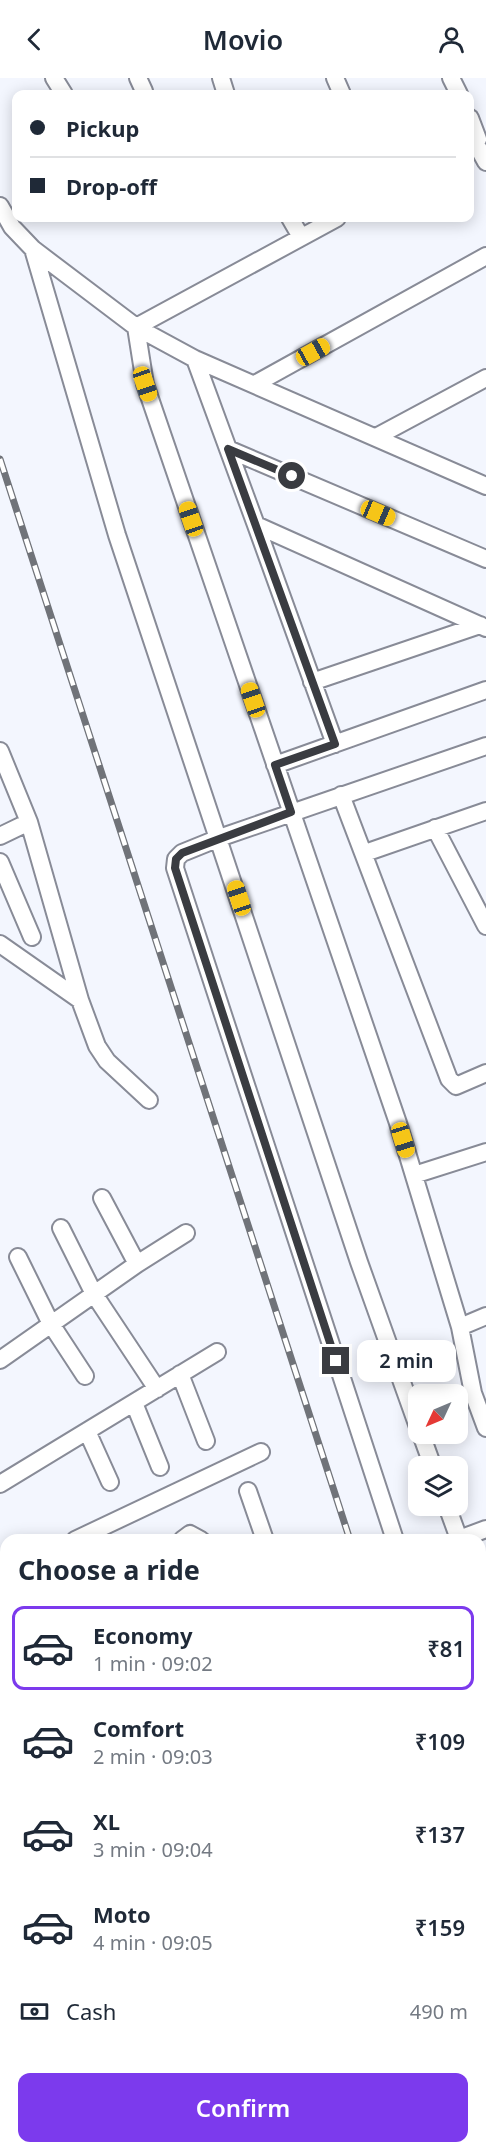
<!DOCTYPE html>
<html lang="en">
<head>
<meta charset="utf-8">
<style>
	body { margin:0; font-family:"Noto Sans",sans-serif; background:#f6f6f7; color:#1f2937; height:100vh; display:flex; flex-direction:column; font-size:22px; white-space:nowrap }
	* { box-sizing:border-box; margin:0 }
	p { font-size:20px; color:#747a83 }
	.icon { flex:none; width:33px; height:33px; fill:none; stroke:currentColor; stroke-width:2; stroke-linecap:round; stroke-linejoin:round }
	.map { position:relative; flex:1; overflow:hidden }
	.panel { position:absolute; left:0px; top:1456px; width:486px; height:620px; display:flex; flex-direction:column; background:#fff; border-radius:18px 18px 0 0; box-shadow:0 3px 15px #0003 }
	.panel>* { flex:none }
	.guide { position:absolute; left:12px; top:12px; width:462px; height:132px; border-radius:12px; box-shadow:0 3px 15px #0003; display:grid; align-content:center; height:132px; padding:0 18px; background:#fff }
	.needle { width:39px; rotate:226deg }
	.controls { position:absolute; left:408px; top:1306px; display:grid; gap:12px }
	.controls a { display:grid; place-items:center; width:60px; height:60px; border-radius:12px; background:#fff; box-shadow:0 3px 15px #0003; font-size:30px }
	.end { position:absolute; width:27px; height:27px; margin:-14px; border:8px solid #3a3c41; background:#fff; box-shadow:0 0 0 3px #fff }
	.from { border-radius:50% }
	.bubble { position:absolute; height:42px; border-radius:12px; background:#fff; box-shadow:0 3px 15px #0003; font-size:20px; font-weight:600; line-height:42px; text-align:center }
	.car { position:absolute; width:18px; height:36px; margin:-18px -9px; border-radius:8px; box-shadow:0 0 4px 2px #0007; background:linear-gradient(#f5c518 24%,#345 0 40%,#f5c518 0 76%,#345 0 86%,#f5c518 0) }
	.guide b { display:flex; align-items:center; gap:21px; height:57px; font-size:22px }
	.guide b+b { border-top:2px solid #e0e1e3 }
	.guide i { width:15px; height:15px; background:#1f2937 }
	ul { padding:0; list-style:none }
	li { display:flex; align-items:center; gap:18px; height:84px; margin:0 12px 9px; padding:0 6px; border:3px solid transparent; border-radius:12px }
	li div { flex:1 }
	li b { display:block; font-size:22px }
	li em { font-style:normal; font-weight:600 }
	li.selected { border-color:#7c3aed }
	li>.icon { width:54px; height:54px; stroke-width:1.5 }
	h2 { padding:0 18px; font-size:27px; line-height:72px }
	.pay { display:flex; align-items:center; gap:15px; height:66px; padding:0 18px; font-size:22px }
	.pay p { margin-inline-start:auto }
	.button { display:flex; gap:12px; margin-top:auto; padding:12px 18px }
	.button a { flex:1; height:69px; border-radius:12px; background:#7c3aed; color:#fff; font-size:24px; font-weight:600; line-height:69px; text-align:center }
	header { display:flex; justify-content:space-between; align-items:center; height:78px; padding:0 18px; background:#fff; font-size:27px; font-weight:600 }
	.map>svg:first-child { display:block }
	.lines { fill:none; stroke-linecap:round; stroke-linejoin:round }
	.minor-casing { stroke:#888b97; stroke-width:20 }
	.minor { stroke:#fff; stroke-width:16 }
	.rail-casing { stroke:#707379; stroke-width:7 }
	.rail { stroke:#fff; stroke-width:4.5; stroke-dasharray:14; stroke-linecap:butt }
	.route { stroke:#3a3c41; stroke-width:8 }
</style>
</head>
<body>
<header><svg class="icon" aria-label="back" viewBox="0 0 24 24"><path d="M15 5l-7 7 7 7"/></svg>Movio<svg class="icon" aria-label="person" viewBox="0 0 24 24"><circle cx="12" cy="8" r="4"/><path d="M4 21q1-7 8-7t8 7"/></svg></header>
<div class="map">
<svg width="486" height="2075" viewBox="0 0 486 2075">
	<rect width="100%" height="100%" fill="#f3f6fe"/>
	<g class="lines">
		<defs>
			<path id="minor" d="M 54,0 L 64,16
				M 138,0 L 144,13
				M 221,0 L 226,16
				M 335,0 L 342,16
				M 451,0 L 459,16
				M 470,40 L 478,61 L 470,67
				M 475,64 L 486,84
				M 0,128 L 12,149 L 33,171 L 136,249 L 195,281 L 486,408
				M 290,140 L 301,159
				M 337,140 L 136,249 L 145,306 L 398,1045 L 460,1249 L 473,1315 L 486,1350
				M 33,171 L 117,457 L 359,1184 L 418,1349
				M 195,281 L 256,447 L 486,550
				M 255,306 L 486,178
				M 376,359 L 486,300
				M 228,371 L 486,481
				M 256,447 L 335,666
				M 312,604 L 480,547
				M 0,673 L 29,744 L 80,922 L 97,968 L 107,983 L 149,1022
				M 275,687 L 486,612
				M 341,717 L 449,1001 L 456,1008 L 486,995
				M 435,750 L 486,848
				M 0,758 L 29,744
				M 365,775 L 486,733
				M 0,784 L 32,859
				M 0,866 L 80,922
				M 414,1097 L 486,1074
				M 102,1120 L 137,1186
				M 61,1150 L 94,1216 L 157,1311
				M 18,1179 L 51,1246 L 85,1298
				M 460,1249 L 486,1238
				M 0,1282 L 137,1186 L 186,1155
				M 180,1296 L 206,1363
				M 134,1325 L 160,1389
				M 87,1353 L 110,1404
				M 421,1356 L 433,1389
				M 0,1406 L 217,1274
				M 248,1413 L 265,1462
				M 447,1428 L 459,1461 L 486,1451
				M 75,1462 L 261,1374
				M 182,1462 L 190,1456 L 201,1462
				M 395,1462 L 175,790 L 176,781 L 182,775 L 219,760 L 486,668
				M 0,1498 L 6,1495
				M 0,1511 L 6,1515
				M 480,1521 L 486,1538
				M 0,1646 L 6,1637
				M 480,1679 L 486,1676
				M 480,1706 L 486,1716
				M 480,1761 L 486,1764
				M 0,1776 L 6,1780
				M 0,1821 L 6,1815
				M 183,2070 L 188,2075
				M 352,2070 L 353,2075
				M 453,2070 L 455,2075
				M 46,2075 L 51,2070
				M 134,2075 L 139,2070
				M 198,2075 L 203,2070
				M 318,2075 L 323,2070"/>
		</defs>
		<use href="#minor" class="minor-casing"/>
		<use href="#minor" class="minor"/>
		<defs>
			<path id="rail" d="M 0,381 L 350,1462
				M 480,1867 L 486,1885"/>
		</defs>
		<use href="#rail" class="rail-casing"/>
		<use href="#rail" class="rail"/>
	</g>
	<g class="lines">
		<path class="route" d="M 292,398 L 228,371 L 335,666 L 275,687 L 291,734 L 182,775 L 176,781 L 175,790 L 336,1283"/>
	</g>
</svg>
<div class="controls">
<a><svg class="needle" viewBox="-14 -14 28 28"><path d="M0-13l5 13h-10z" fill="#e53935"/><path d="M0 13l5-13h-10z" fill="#747a83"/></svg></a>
<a><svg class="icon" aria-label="layers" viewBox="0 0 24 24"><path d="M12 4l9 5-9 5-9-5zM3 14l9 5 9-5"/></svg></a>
</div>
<i class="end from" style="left:292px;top:398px"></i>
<i class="end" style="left:336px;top:1283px"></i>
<div class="bubble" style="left:357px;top:1262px;width:99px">2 min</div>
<i class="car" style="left:313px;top:274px;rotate:61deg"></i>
<i class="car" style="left:145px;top:306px;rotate:161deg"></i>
<i class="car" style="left:378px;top:435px;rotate:113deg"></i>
<i class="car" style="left:191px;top:441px;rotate:341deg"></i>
<i class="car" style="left:253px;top:622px;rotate:341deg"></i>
<i class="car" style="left:239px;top:820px;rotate:342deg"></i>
<i class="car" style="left:403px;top:1062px;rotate:163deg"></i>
<div class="guide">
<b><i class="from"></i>Pickup</b>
<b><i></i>Drop-off</b>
</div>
<section class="panel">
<h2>Choose a ride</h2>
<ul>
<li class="selected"><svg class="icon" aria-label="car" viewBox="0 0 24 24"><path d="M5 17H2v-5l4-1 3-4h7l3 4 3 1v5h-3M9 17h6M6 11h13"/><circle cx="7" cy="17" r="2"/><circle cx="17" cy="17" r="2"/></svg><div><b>Economy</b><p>1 min · 09:02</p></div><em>₹81</em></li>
<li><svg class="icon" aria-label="car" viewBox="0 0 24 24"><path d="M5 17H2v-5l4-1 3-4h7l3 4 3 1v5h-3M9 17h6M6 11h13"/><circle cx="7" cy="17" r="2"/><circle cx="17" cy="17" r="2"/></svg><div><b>Comfort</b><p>2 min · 09:03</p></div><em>₹109</em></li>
<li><svg class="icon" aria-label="car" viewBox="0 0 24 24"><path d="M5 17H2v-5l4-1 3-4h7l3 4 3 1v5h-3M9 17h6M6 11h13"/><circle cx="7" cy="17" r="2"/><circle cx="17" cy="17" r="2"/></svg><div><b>XL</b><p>3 min · 09:04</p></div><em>₹137</em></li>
<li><svg class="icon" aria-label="car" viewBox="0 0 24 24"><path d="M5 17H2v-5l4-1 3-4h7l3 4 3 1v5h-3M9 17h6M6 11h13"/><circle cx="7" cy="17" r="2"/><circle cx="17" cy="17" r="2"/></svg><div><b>Moto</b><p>4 min · 09:05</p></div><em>₹159</em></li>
</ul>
<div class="pay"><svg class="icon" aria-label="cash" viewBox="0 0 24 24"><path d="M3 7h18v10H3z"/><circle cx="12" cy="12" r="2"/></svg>Cash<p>490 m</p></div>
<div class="button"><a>Confirm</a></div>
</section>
</div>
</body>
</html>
